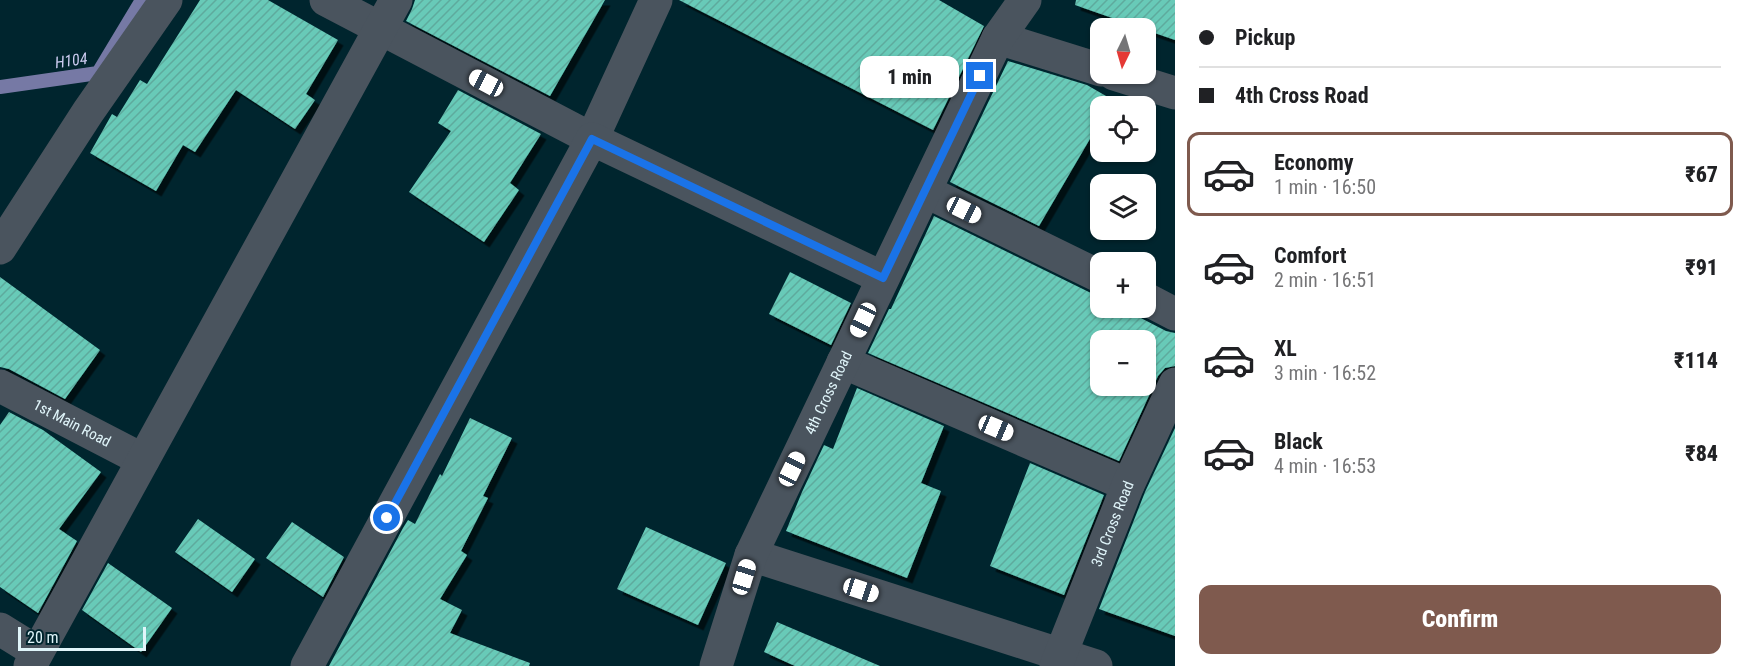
<!DOCTYPE html>
<html lang="en">
<head>
<meta charset="utf-8">
<style>
	body { margin:0; font-family:"Roboto Condensed",sans-serif; background:#f6f6f6; color:#202124; height:100vh; display:flex; flex-direction:column; font-size:22px; white-space:nowrap }
	* { box-sizing:border-box; margin:0 }
	p { font-size:20px; color:#757577 }
	.icon { flex:none; width:33px; height:33px; fill:none; stroke:currentColor; stroke-width:2; stroke-linecap:round; stroke-linejoin:round }
	.map { position:relative; flex:1; overflow:hidden }
	.panel { display:flex; flex-direction:column; background:#fff; width:570px }
	.panel>* { flex:none }
	.hud { display:grid; align-content:center; height:132px; padding:0 24px; background:#fff }
	.needle { width:39px; rotate:185deg }
	.controls { position:absolute; left:1090px; top:18px; display:grid; gap:12px }
	.controls a { display:grid; place-items:center; width:66px; height:66px; border-radius:12px; background:#fff; box-shadow:0 2px 4px #0004; font-size:30px }
	.scale { position:absolute; left:18px; bottom:15px; width:128px; box-sizing:border-box; padding-left:6px; border:3px solid #e0f5fa; border-top:0; font-size:16px; line-height:21px; white-space:nowrap; color:#e0f5fa; -webkit-text-stroke:4px #00252e; paint-order:stroke }
	.end { position:absolute; width:27px; height:27px; margin:-14px; border:8px solid #1a73e8; background:#fff; box-shadow:0 0 0 3px #fff }
	.from { border-radius:50% }
	.bubble { position:absolute; height:42px; border-radius:12px; background:#fff; box-shadow:0 2px 4px #0004; font-size:20px; font-weight:800; line-height:42px; text-align:center }
	.car { position:absolute; width:18px; height:36px; margin:-18px -9px; border-radius:8px; box-shadow:0 0 4px 2px #0007; background:linear-gradient(#fff 24%,#345 0 40%,#fff 0 76%,#345 0 86%,#fff 0) }
	.hud b { display:flex; align-items:center; gap:21px; height:57px; font-size:22px }
	.hud b+b { border-top:2px solid #e0e0e0 }
	.hud i { width:15px; height:15px; background:#202124 }
	ul { padding:0; list-style:none }
	li { display:flex; align-items:center; gap:18px; height:84px; margin:0 12px 9px; padding:0 12px; border:3px solid transparent; border-radius:12px }
	li div { flex:1 }
	li b { display:block; font-size:22px }
	li em { font-style:normal; font-weight:800 }
	li.selected { border-color:#7f5a4e }
	li>.icon { width:54px; height:54px; stroke-width:1.5 }
	.primary-button { display:flex; gap:12px; margin-top:auto; padding:12px 24px }
	.primary-button a { flex:1; height:69px; border-radius:12px; background:#7f5a4e; color:#fff; font-size:24px; font-weight:800; line-height:69px; text-align:center }
	main { display:flex; flex:1; min-height:0 }
	.map>svg:first-child { display:block }
	.lines { fill:none; stroke-linecap:round; stroke-linejoin:round }
	.stream { stroke:#7679a5; stroke-width:14 }
	.building { fill:url(#building-hatch); fill-rule:evenodd; filter:url(#shadow) }
	.minor { stroke:#4a545e; stroke-width:33 }
	.route { stroke:#1a73e8; stroke-width:8 }
	.labels { text-anchor:middle; stroke-width:6; stroke-linejoin:round; paint-order:stroke }
	.street-label { font-size:15px; fill:#e0f5fa; stroke:#00252e }
	.water-label { font-size:16px; font-style:italic; fill:#ccccf1; stroke:#00252e }
</style>
</head>
<body>
<main>
<div class="map">
<svg width="1175" height="666" viewBox="0 0 1175 666">
	<defs>
		<pattern id="building-hatch" width="6" height="6" patternUnits="userSpaceOnUse" patternTransform="scale(1.5)"><rect width="6" height="6" fill="#67cab8"/><path d="M-1 1l2-2M0 6l6-6M5 7l2-2" fill="none" stroke="#5eaa9d"/></pattern>
		<filter id="shadow"><feDropShadow dx="5.5" dy="5.5" stdDeviation="0" flood-color="#0009"/></filter>
	</defs>
	<rect width="100%" height="100%" fill="#00252e"/>
	<g class="lines">
		<path class="stream" d="M 0,87 L 98,73 L 142,0"/>
	</g>
	<path class="building" d="M 200,0 L 268,0 L 338,40 L 306,94 L 315,100 L 295,129 L 236,90 L 195,152 L 183,145 L 156,191 L 90,153 L 112,114 L 117,117 L 140,80 L 147,84 Z
		M 415,0 L 605,0 L 550,96 L 406,21 L 412,9 Z
		M 679,0 L 939,0 L 984,26 L 933,130 Z
		M 1076,0 L 1175,0 L 1175,40 L 1146,30 L 1146,28 L 1141,28 L 1075,5 Z
		M 1008,61 L 1087,85 L 1113,100 L 1109,106 L 1101,106 L 1101,120 L 1039,226 L 950,182 Z
		M 458,90 L 541,134 L 510,183 L 519,190 L 484,242 L 409,192 L 451,131 L 438,123 Z
		M 934,216 L 1093,294 L 1101,296 L 1101,308 L 1130,308 L 1137,316 L 1166,331 L 1175,333 L 1175,366 L 1165,368 L 1158,376 L 1119,461 L 868,353 L 889,309 L 891,309 ZM 1101,340 L 1146,340 L 1146,386 L 1101,386 Z
		M 790,272 L 851,303 L 831,345 L 769,314 Z
		M 0,277 L 100,350 L 65,399 L 9,369 L 0,367 Z
		M 857,388 L 944,426 L 921,483 L 941,491 L 907,578 L 786,531 L 802,492 L 824,445 L 833,449 Z
		M 9,412 L 43,430 L 101,472 L 59,529 L 77,541 L 38,613 L 0,587 L 0,425 Z
		M 470,418 L 512,438 L 483,496 L 488,498 L 461,551 L 467,555 L 440,599 L 462,610 L 450,633 L 530,663 L 529,666 L 329,666 L 403,528 L 408,520 L 415,524 L 440,474 L 442,476 Z
		M 1175,428 L 1175,636 L 1099,609 L 1145,492 Z
		M 1030,463 L 1104,495 L 1064,595 L 990,566 Z
		M 198,519 L 255,559 L 232,592 L 175,552 Z
		M 292,522 L 344,557 L 323,597 L 266,558 Z
		M 646,527 L 726,563 L 698,625 L 617,589 Z
		M 108,563 L 172,608 L 141,652 L 82,610 Z
		M 777,622 L 880,666 L 795,666 L 764,652 Z"/>
	<g class="lines">
		<g class="minor">
			<path d="M 326,0 L 592,139 L 656,0"/>
			<path d="M 998,38 L 1101,70"/>
			<path d="M 1114,74 L 1175,93"/>
			<path d="M 925,191 L 1101,277"/>
			<path d="M 0,248 L 88,112 L 166,0"/>
			<path d="M 1146,299 L 1175,314"/>
			<path d="M 843,362 L 1128,485"/>
			<path id="s1" d="M 0,386 L 143,460"/>
			<path d="M 751,555 L 1096,666"/>
			<path d="M 0,629 L 37,652"/>
			<path d="M 30,666 L 396,0"/>
			<path d="M 307,666 L 592,139 L 883,278"/>
			<path id="s2" d="M 716,666 L 751,555 L 998,38 L 1025,0"/>
			<path id="s3" d="M 1056,666 L 1128,485 L 1175,384"/>
		</g>
	</g>
	<g class="lines">
		<path class="route" d="M 387,518 L 592,139 L 883,278 L 980,76"/>
	</g>
	<g class="labels">
		<g class="street-label">
			<text dy="5" stroke="none"><textPath href="#s2" startOffset="296">4th Cross Road</textPath></text>
			<text dy="5" stroke="none"><textPath href="#s1" startOffset="81">1st Main Road</textPath></text>
			<text dy="5" stroke="none"><textPath href="#s3" startOffset="153">3rd Cross Road</textPath></text>
		</g>
		<g class="water-label">
			<text transform="translate(71 60) rotate(-8)" y="6">H104</text>
		</g>
	</g>
</svg>
<div class="controls">
<a><svg class="needle" viewBox="-14 -14 28 28"><path d="M0-13l5 13h-10z" fill="#e53935"/><path d="M0 13l5-13h-10z" fill="#757577"/></svg></a>
<a><svg class="icon" aria-label="locate" viewBox="0 0 24 24"><circle cx="12" cy="12" r="6"/><path d="M12 2v4M12 18v4M2 12h4M18 12h4"/></svg></a>
<a><svg class="icon" aria-label="layers" viewBox="0 0 24 24"><path d="M12 4l9 5-9 5-9-5zM3 14l9 5 9-5"/></svg></a>
<a>+</a>
<a>−</a>
</div>
<div class="scale">20 m</div>
<i class="end from" style="left:387px;top:518px"></i>
<i class="end" style="left:980px;top:76px"></i>
<div class="bubble" style="left:860px;top:56px;width:99px">1 min</div>
<i class="car" style="left:486px;top:83px;rotate:298deg"></i>
<i class="car" style="left:964px;top:210px;rotate:116deg"></i>
<i class="car" style="left:863px;top:320px;rotate:205deg"></i>
<i class="car" style="left:996px;top:428px;rotate:113deg"></i>
<i class="car" style="left:792px;top:469px;rotate:26deg"></i>
<i class="car" style="left:744px;top:577px;rotate:17deg"></i>
<i class="car" style="left:861px;top:590px;rotate:108deg"></i>
</div>
<section class="panel">
<div class="hud">
<b><i class="from"></i>Pickup</b>
<b><i></i>4th Cross Road</b>
</div>
<ul>
<li class="selected"><svg class="icon" aria-label="car" viewBox="0 0 24 24"><path d="M5 17H2v-5l4-1 3-4h7l3 4 3 1v5h-3M9 17h6M6 11h13"/><circle cx="7" cy="17" r="2"/><circle cx="17" cy="17" r="2"/></svg><div><b>Economy</b><p>1 min · 16:50</p></div><em>₹67</em></li>
<li><svg class="icon" aria-label="car" viewBox="0 0 24 24"><path d="M5 17H2v-5l4-1 3-4h7l3 4 3 1v5h-3M9 17h6M6 11h13"/><circle cx="7" cy="17" r="2"/><circle cx="17" cy="17" r="2"/></svg><div><b>Comfort</b><p>2 min · 16:51</p></div><em>₹91</em></li>
<li><svg class="icon" aria-label="car" viewBox="0 0 24 24"><path d="M5 17H2v-5l4-1 3-4h7l3 4 3 1v5h-3M9 17h6M6 11h13"/><circle cx="7" cy="17" r="2"/><circle cx="17" cy="17" r="2"/></svg><div><b>XL</b><p>3 min · 16:52</p></div><em>₹114</em></li>
<li><svg class="icon" aria-label="car" viewBox="0 0 24 24"><path d="M5 17H2v-5l4-1 3-4h7l3 4 3 1v5h-3M9 17h6M6 11h13"/><circle cx="7" cy="17" r="2"/><circle cx="17" cy="17" r="2"/></svg><div><b>Black</b><p>4 min · 16:53</p></div><em>₹84</em></li>
</ul>
<div class="primary-button"><a>Confirm</a></div>
</section>
</main>
</body>
</html>
